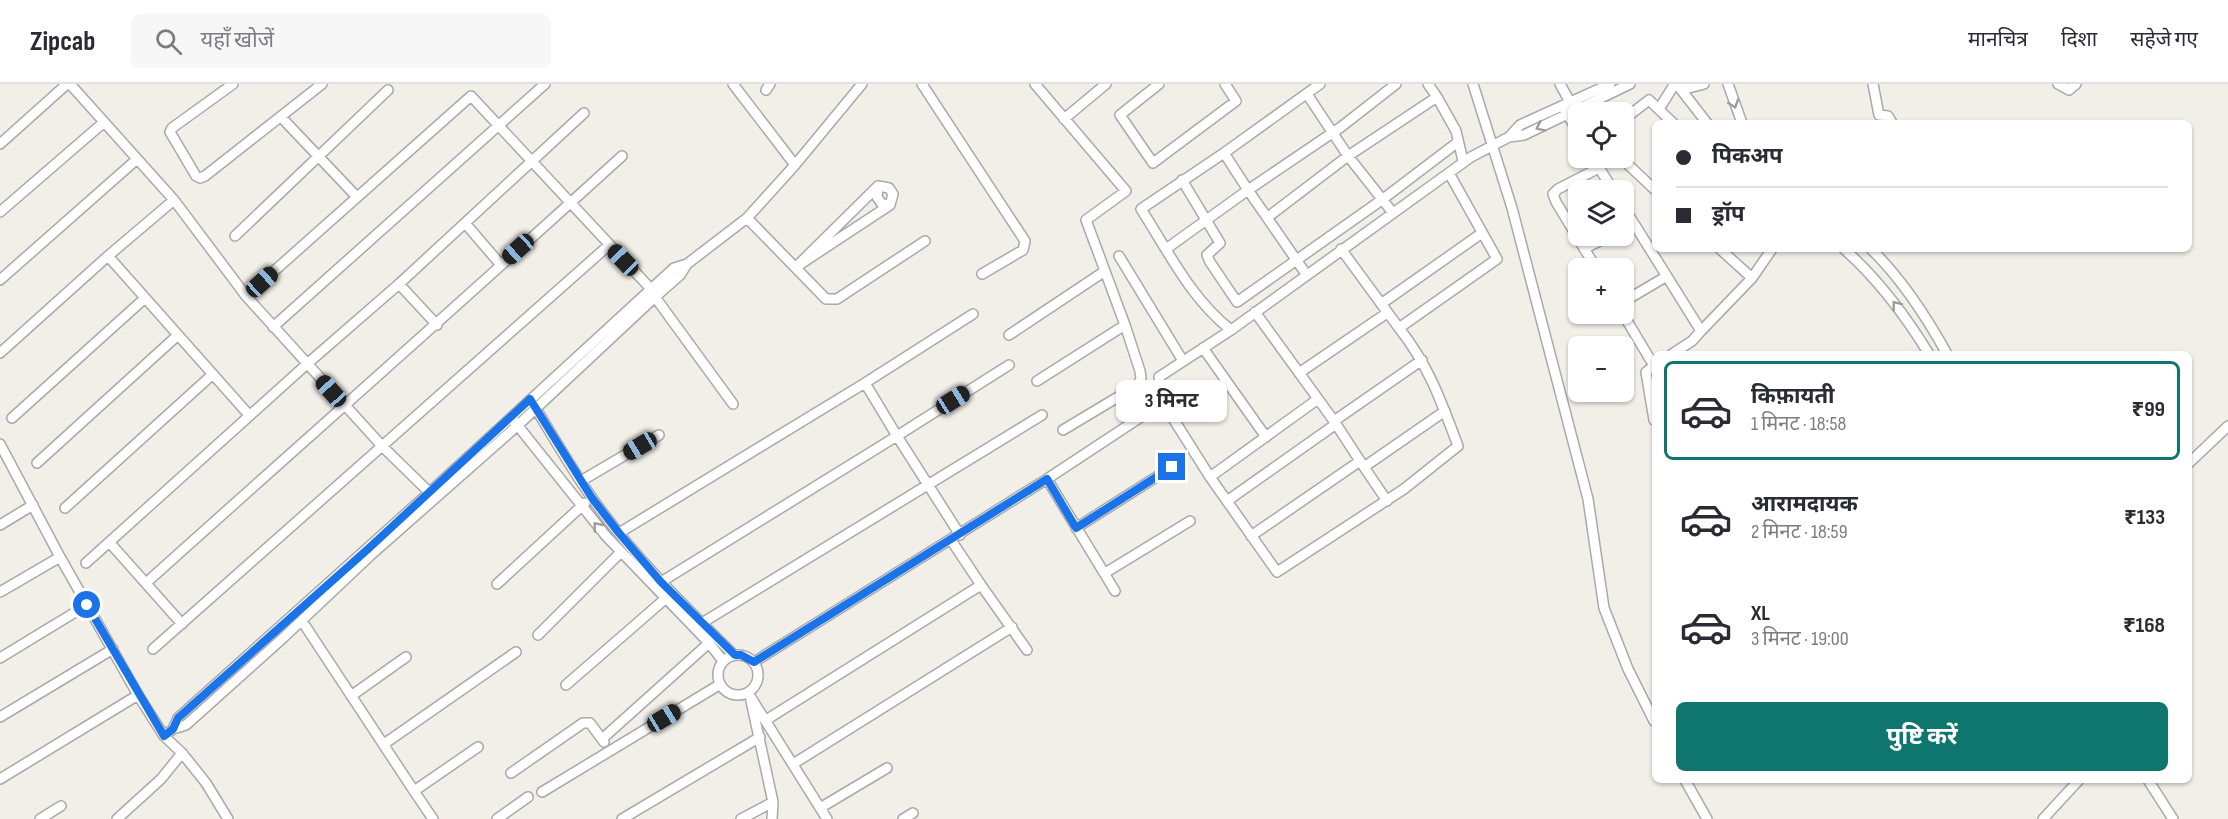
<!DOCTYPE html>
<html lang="hi">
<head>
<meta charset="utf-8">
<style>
	body { margin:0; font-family:"Sofia Sans Condensed","Noto Sans Devanagari",sans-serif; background:#f7f7f7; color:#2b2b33; height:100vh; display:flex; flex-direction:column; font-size:22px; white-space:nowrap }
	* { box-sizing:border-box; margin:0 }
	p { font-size:20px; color:#7c7c81 }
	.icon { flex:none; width:33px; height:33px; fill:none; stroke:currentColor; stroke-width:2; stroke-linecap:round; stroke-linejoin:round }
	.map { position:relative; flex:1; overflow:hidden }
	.details { position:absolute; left:1652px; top:267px; width:540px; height:432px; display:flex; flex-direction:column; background:#fff; border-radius:9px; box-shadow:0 2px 4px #0004 }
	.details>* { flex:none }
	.banner { position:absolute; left:1652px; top:36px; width:540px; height:132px; border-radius:9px; box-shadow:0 2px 4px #0004; display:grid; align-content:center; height:132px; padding:0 24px; background:#fff }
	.fabs { position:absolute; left:1568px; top:18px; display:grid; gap:12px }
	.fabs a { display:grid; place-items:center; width:66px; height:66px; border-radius:9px; background:#fff; box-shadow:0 2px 4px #0004; font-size:30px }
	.end { position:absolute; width:27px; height:27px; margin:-14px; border:8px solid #1a73e8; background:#fff; box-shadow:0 0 0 3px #fff }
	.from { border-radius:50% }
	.bubble { position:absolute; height:42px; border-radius:9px; background:#fff; box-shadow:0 2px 4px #0004; font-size:20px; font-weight:700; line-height:42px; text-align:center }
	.car { position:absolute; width:18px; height:36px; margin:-18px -9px; border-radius:8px; box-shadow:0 0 4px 2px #0007; background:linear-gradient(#222 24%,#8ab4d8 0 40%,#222 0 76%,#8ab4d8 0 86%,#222 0) }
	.banner b { display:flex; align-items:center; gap:21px; height:57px; font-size:22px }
	.banner b+b { border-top:2px solid #e1e1e2 }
	.banner i { width:15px; height:15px; background:#2b2b33 }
	ul { padding:10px 0 0; list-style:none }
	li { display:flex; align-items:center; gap:18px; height:99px; margin:0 12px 9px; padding:0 12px; border:3px solid transparent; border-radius:9px }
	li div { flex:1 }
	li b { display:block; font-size:22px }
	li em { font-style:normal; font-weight:700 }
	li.selected { border-color:#0f766e }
	li>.icon { width:54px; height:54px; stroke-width:1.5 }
	.action { display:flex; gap:12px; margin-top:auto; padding:12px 24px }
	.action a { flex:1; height:69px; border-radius:9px; background:#0f766e; color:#fff; font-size:24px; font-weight:700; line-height:69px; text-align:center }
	header { display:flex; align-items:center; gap:36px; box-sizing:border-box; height:84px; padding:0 30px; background:#fff; border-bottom:2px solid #e1e1e2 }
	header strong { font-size:28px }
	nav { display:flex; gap:33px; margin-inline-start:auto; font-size:21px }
	.search { width:420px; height:54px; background:#f7f7f7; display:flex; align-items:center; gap:15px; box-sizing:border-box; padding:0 21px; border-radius:9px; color:#7c7c81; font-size:22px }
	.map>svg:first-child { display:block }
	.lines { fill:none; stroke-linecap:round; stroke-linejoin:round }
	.minor-casing { stroke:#a9a9a9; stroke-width:12 }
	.minor { stroke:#fff; stroke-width:9 }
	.oneway { stroke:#9c9c9c }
	.route { stroke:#1a73e8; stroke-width:8 }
</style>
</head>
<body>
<header>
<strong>Zipcab</strong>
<div class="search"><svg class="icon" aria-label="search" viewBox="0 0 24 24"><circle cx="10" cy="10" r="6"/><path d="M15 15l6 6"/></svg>यहाँ खोजें</div>
<nav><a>मानचित्र</a><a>दिशा</a><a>सहेजे गए</a></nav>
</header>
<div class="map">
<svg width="2228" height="735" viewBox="0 0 2228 735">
	<rect width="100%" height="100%" fill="#f2efe9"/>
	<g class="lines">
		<defs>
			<path id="minor" d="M 70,0 L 174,116 L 246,212 L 382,362 L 433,412
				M 233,0 L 172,44 L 170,48 L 196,92 L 200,94 L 205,92 L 322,0
				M 733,0 L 795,81
				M 922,0 L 1025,157 L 1023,166 L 982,190
				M 1159,0 L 1120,31 L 1153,79 L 1236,17 L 1225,0
				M 1396,0 L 1341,43 L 1248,106 L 1224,69 L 1141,125 C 1168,167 1191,215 1231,246 L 1471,73 L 1509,53 L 1524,51 L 1630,0
				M 1473,0 L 1512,124 L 1588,415 L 1604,524 L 1628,585 L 1654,637
				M 1560,0 L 1570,18
				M 1673,0 L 1689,4 L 1704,0
				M 1728,0 L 1742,39
				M 1873,0 L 1879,31
				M 2058,0 L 2069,6 L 2076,0
				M 1679,3 L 1707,39
				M 766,6 L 770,0
				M 1307,10 L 1348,72 L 1393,129
				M 1437,13 L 1456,47 L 1463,77
				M 1564,25 L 1578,48
				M 1659,25 L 1674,1
				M 1879,31 L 1888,32 L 1892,39
				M 281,33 L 356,112
				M 1064,35 L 1106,0
				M 1623,36 L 1649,16 L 1673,39
				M 1509,53 L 1520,41 L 1610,0
				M 0,60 L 67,0
				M 1224,69 L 1320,0
				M 1593,74 L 1613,106
				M 1621,74 L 1654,105
				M 1182,96 L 1220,159 L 1207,171 L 1210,178 L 1237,218 L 1383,115 L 1458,58
				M 878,102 L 889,104 L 893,110 L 890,121 L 796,183 Z
				M 878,102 L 877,113 L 882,120 L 890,121
				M 1623,122 L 1701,247 L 1692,257 L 1672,270
				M 0,128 L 103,39
				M 1268,133 L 1348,72 L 1437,13 L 1428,0
				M 747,134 L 826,215 L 837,215 L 925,157
				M 465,139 L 501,181
				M 235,152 L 388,6
				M 1166,165 L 1248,106 L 1306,190
				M 1341,165 L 1399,244 L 1497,175 L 1449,89
				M 1584,165 L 1609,152
				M 1720,165 L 1752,194
				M 1844,165 C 1878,195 1905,231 1929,270
				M 1871,165 C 1902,195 1926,232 1947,270
				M 108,172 L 249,331
				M 1119,172 L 1183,277
				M 1596,184 L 1556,118 L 1553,110 L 1558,105 L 1599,84
				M 0,196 L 136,76
				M 399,200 L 437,241
				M 246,212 L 471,12 L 651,205
				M 655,213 L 733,320
				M 1623,218 L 1667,192
				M 1381,220 L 1482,149
				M 1255,228 L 1334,337
				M 1623,230 L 1654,282
				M 273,243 L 545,0
				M 1231,246 L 1159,293 L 1162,317 L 1210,393 L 1277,488 L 1404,405 L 1458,362 C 1441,317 1429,282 1399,244
				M 1701,247 L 1752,194 L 1772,165
				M 1009,251 L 1105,187 L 1086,136 L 1126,107 L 1035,0
				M 1203,264 L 1266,353
				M 0,269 L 108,172 L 174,116
				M 1654,282 L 1646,288 L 1654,336
				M 1299,289 L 1387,229
				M 1037,297 L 1125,241 L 1105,187
				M 865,299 L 973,230
				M 533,320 C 552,351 571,384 592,414 C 633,472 684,522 734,571
				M 12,334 L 144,215
				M 514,337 L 606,452 L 709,559 L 723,577
				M 1063,346 L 1138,301 L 1141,294 L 1140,287 L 1125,241
				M 0,360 L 60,473 L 138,611 L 164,652 L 182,669 L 206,699 L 228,735
				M 37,379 L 178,251
				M 2188,380 L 2228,342
				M 1364,383 L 1334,337 L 1422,276
				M 1210,393 L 1318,315
				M 581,397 L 659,351
				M 1227,417 L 1336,340
				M 1387,417 L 1364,383 L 1445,327
				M 65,424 L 213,290
				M 0,441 L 33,421
				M 1076,444 L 1172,383
				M 619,449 L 865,299 L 897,352 L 661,498
				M 960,451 L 897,352 L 1009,281
				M 1251,452 L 1360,377
				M 951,456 L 981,501
				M 110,459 L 182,540
				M 86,479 L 307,280 L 399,200 L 584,29
				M 1105,489 L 1190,437
				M 146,499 C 304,357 464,216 622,72
				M 497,500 L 585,419
				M 1115,507 L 1047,395 L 1150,327
				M 0,508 L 60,473
				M 302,537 L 414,707
				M 702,539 L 1042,331
				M 538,551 L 621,468
				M 153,565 L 609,161
				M718 591a20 20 0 1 1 40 0a20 20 0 1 1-40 0Z
				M 0,574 L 87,521
				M 754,578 L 1047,395
				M 566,601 L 665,515
				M 748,609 L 827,735
				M 351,612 L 406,573
				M 751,617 L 773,718 L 772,735
				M 0,633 L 113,565
				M 766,636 L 981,501 L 1027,566
				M 173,645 L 178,634 L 430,408 L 674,184 L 687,180 L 747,134 L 795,81 L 862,0
				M 164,652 L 173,645 L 186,641 L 283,554 L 372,470 L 517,342 L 655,213 L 680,191 L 687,180
				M 602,655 L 709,559
				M 384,660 L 516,568
				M 793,680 L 1012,543
				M 511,689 L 583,639 L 590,639 L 604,658
				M 0,695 L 138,611
				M 1685,696 L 1707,735
				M 2148,696 L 2173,735
				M 542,708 L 719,601
				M 820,724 L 887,684
				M 40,735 L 61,722
				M 117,735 L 161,695 L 182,669
				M 433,735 L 414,707 L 478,663
				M 497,735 L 528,713
				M 622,735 L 760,653
				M 741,735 L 773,718
				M 903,735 L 913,729
				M 2043,735 L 2079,696"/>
		</defs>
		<use href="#minor" class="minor-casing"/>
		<use href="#minor" class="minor"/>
	</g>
	<defs><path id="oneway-chevron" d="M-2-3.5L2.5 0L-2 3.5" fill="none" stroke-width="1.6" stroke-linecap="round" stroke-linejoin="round" transform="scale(1.5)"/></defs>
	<g class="oneway">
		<use href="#oneway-chevron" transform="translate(1734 20) rotate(72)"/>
		<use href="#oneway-chevron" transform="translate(1540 43) rotate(154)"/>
		<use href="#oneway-chevron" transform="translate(1896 221) rotate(-128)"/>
		<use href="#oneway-chevron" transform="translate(597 442) rotate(-129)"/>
	</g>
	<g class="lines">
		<path class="route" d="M 87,521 L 164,652 L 173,645 L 178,634 L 368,465 L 530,315 L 592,414 L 619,449 L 661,498 L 735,571 L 741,571 L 754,578 L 1047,395 L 1076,444 L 1172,383"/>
	</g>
</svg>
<div class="fabs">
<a><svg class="icon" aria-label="locate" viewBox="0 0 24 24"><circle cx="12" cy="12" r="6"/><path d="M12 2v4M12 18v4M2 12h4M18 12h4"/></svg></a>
<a><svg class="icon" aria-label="layers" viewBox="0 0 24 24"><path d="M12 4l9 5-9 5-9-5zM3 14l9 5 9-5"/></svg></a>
<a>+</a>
<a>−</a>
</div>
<i class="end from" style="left:87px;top:521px"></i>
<i class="end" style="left:1172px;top:383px"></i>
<div class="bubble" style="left:1116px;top:296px;width:111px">3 मिनट</div>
<i class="car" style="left:518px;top:165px;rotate:228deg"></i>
<i class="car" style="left:623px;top:176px;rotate:316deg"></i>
<i class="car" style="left:262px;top:198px;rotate:48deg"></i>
<i class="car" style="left:331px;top:307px;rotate:318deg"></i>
<i class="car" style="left:953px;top:316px;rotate:58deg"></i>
<i class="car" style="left:640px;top:362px;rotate:239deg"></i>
<i class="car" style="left:664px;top:634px;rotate:59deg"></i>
<div class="banner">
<b><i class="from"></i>पिकअप</b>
<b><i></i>ड्रॉप</b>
</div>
<section class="details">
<ul>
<li class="selected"><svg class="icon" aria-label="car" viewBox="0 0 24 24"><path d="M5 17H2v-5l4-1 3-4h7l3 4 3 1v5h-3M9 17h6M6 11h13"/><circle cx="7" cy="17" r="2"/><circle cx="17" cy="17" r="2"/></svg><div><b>किफ़ायती</b><p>1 मिनट · 18:58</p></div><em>₹99</em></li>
<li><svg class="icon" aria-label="car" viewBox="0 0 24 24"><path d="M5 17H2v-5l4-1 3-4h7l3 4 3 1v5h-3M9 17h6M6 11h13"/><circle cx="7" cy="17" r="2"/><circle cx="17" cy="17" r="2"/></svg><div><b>आरामदायक</b><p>2 मिनट · 18:59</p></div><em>₹133</em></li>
<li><svg class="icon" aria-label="car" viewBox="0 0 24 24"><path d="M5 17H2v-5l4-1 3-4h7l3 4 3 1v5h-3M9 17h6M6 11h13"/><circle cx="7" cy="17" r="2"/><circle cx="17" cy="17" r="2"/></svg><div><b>XL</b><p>3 मिनट · 19:00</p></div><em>₹168</em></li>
</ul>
<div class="action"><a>पुष्टि करें</a></div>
</section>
</div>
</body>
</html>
